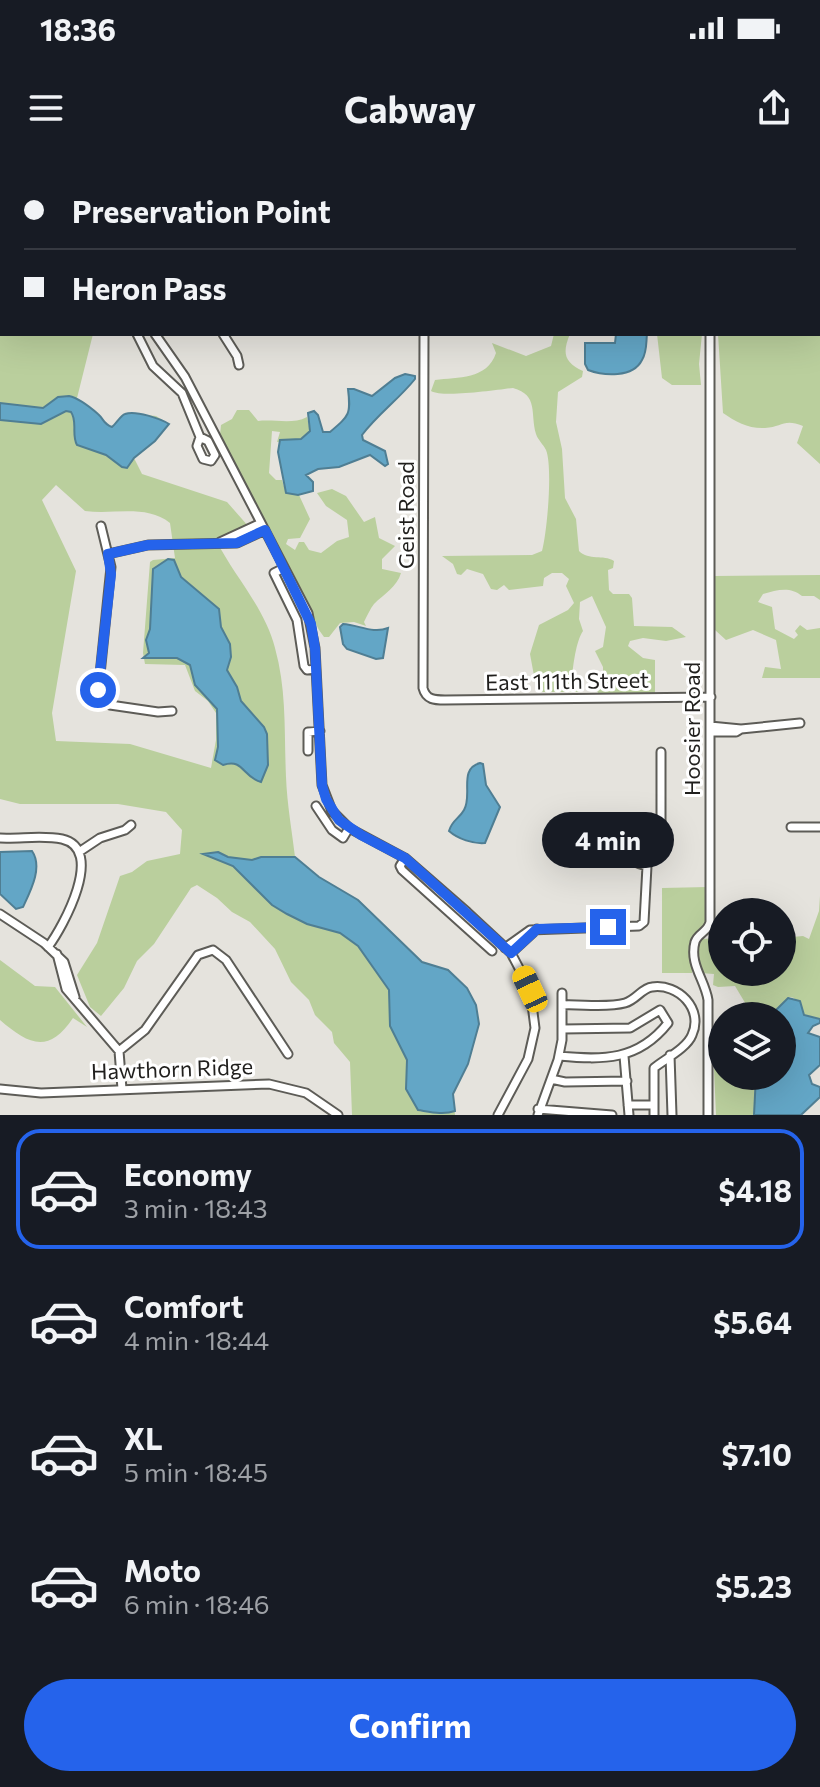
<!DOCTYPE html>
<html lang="en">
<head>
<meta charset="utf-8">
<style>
	body { margin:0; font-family:Commissioner,sans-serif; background:#242831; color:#f1f3f6; height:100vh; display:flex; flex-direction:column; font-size:30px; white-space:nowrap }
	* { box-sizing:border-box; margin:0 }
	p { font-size:26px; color:#9ea1a6 }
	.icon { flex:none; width:44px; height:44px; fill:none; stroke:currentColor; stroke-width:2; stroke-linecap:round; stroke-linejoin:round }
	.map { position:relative; height:955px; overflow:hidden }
	.side { display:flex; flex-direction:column; background:#171b24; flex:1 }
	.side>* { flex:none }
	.guide { position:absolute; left:0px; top:0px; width:820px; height:176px; box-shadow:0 8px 32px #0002; display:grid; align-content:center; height:176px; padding:0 24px; background:#171b24 }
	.buttons { position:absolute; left:708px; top:738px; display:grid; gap:16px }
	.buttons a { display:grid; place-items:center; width:88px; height:88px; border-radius:50%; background:#171b24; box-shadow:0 8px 32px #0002; font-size:40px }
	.end { position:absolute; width:36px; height:36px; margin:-18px; border:10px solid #2563eb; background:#fff; box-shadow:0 0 0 4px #fff }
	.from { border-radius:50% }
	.bubble { position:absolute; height:56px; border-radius:28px; background:#171b24; box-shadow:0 8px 32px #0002; font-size:26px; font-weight:700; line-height:56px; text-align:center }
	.car { position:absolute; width:24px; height:48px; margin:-24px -12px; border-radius:10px; box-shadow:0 0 6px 2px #0007; background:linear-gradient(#f5c518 24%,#345 0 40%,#f5c518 0 76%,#345 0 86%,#f5c518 0) }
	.guide b { display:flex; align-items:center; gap:28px; height:76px; font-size:30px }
	.guide b+b { border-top:2px solid #363941 }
	.guide i { width:20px; height:20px; background:#f1f3f6 }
	ul { padding:14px 0 0; list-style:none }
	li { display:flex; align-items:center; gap:24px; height:120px; margin:0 16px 12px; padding:0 8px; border:4px solid transparent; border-radius:24px }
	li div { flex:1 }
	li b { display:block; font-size:30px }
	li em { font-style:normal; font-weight:700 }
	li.current { border-color:#2563eb }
	li>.icon { width:72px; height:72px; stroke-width:1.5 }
	.cta { display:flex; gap:16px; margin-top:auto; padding:16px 24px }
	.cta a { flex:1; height:92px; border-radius:48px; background:#2563eb; color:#fff; font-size:32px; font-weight:700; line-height:92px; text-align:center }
	.status { display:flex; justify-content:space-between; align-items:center; height:56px; padding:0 40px; background:#171b24; direction:ltr }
	.status svg { height:22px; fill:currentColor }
	header { display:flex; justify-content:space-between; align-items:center; height:104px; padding:0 24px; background:#171b24; font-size:36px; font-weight:700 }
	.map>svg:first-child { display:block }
	.green { fill:#bacf9d; fill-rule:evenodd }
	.water { fill:#63a6c6; stroke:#4f7e93; stroke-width:2 }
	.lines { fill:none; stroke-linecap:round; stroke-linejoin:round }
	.minor-casing { stroke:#5d5c57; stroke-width:11 }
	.minor { stroke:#fff; stroke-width:7 }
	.route { stroke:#2563eb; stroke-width:10 }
	.labels { text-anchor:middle; stroke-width:6; stroke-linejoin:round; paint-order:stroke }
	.street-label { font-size:22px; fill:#201f1d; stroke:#fff }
</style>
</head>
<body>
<div class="status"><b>18:36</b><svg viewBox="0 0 49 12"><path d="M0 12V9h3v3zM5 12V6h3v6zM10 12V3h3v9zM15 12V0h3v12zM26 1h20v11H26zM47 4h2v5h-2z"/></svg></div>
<header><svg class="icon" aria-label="menu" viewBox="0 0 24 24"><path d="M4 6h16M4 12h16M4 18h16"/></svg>Cabway<svg class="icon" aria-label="share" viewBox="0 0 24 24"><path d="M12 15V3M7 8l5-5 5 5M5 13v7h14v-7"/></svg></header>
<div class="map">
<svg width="820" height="955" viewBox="0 0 820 955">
	<rect width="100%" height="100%" fill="#e5e3dd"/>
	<path class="green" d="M 0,0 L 14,2 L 2,2 L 2,174 L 93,174 L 77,238 L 97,253 L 106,265 L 112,267 L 122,255 L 128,253 L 156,256 L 169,264 L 151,285 L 134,298 L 142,314 L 227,342 L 249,367 L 216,380 C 234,416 265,448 275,488 C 287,531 284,573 286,617 C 287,644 292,671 295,697 L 319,717 L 358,740 L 422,802 L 448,810 L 467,828 L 476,845 L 479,864 L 468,904 L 453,934 L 455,955 L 352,955 L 350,902 L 334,883 L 332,872 L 315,855 L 309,840 L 291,822 L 275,789 L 250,762 L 232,752 L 217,738 L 197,725 L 191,728 L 154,784 L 137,801 L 124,828 L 101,856 L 90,847 L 77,815 L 97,783 L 120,716 L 132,712 L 147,701 L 180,694 L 182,670 L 166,652 L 118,644 L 20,644 L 0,639 ZM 56,325 L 85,351 C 114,355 146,344 170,363 L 175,398 L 153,400 L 150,402 L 143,493 L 145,504 L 185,505 L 195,531 L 208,541 L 216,553 L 216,580 L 211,608 L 130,584 L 56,581 L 52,553 L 76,411 L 42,340 Z
		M 818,117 L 820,117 L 820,304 L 797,283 L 803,266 C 784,258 782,267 765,268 C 749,269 736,262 723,253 L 718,174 L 818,174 Z
		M 554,174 L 570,174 C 562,193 564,202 583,211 L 582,217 L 558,232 L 556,262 L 562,289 L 565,338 L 576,359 L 579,391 C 589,401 603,394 614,401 L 613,408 L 608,410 L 609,430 L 613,434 L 629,434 L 632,438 L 634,466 L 672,467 L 686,477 L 666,481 L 643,478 L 630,481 L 628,486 L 643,498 L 655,500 L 655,533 L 598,533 L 595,525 L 603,517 L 603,507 L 595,491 L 603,487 L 606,467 L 592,436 L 580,442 L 579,459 L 583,471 C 576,481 573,506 572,518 L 581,529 L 579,532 L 537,532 L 530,494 L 539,465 L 568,450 L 574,443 L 566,426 L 569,419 L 562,413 L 552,413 L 544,418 L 543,426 L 509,430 L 504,425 L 497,430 L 491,429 L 483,414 L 467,409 L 461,415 L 457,414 L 453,404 L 442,396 L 532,395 L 542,391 C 547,373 553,307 546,290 C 543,284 538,280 536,274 C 530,254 539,235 513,228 C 496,230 443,238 431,231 L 435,220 C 458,217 487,220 496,193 L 492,183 L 526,196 L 551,186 Z
		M 657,174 L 702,174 L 699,204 L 701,225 L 672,225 L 662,218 Z
		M 237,250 L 249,250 L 258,261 C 275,259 292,265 307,257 L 310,271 L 301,279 L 277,282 L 280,272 L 272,271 L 269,313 L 276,320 L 282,320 L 286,333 L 299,335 L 310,359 L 300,378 L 288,379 L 286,384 L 295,390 L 299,382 L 304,382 L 309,390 L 321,393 L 337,381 L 349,377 L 347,360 L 326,346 L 317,333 L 332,329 L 346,336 L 364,362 L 375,357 L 379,378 L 395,386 L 382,399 L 382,409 L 401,413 C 397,427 384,434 374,444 C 370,449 367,456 364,462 L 366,466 L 354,462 L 340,463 L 329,477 L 324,477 L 319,470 L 220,275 L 221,265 L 232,259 Z
		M 820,415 L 820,440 L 814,436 L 802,436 C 790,426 777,430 763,434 L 758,442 L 772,447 L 775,469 L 794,479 L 798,475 L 795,471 L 800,465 L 807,470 L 820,468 L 820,518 L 762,518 L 765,507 L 781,509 L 776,480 L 753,470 L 726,480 L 715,470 L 715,416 Z
		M 708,727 L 708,765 L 692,779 L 692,813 L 662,813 L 662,728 Z
		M 820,736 L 820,859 L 803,855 L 794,838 L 790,837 L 771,854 L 753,856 L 735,826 L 718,827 L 713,825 L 714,814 L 701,813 L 698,784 L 701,779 L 722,778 L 722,812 L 782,812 L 782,778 L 803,776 L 809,779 L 819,751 Z
		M 0,800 L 35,826 L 55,827 L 87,867 L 73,858 C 48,895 28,884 0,860 Z
		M 722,908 L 722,916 L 756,916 L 754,955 L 716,955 L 714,909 Z"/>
	<path class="water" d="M 616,174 L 647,174 C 646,183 647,192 642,200 C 633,218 604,216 588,210 L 585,204 L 585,183 L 615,183 Z
		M 405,214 L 415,216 L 415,219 C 399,239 378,254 362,275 L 363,280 L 385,291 L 388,304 L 385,306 L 370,295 L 339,307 L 318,309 L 306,315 L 313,322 L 313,331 L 298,335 L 286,333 L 278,292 L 280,280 L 301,279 L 310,271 L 308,253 L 314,251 L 318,255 L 323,272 L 330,272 C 350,255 351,254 348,229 L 354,229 L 372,236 L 395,218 Z
		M 69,236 C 78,238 90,247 98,254 C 104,259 103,264 112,267 C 116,264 121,255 125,254 C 136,250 161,259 169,264 L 155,281 L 134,298 L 127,308 L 122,307 L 106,295 L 77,285 C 71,274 78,262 71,252 L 66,251 L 41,264 L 0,260 L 0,243 L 43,248 L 58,237 Z
		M 168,399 L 174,400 L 181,417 L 219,449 L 221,467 L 230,484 L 231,497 L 227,510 L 237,527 L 241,541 L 264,567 L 267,574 L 268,605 L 261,622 C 242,617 244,598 223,605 L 215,600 L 218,587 L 217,549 L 195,525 L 190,505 L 177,498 L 143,498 L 149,493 L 146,480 L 150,469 L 153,409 Z
		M 343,464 C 359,465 373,474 388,468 L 383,498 L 376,499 L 347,489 L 343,484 L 340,467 Z
		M 480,603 L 483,604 L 486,625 L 500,647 L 485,683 C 473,684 458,679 449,671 C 452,660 459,659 464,650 C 473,635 458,609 480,603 Z
		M 32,691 C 43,707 31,730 23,747 L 16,749 L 0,734 L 0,692 Z
		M 218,692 L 228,697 L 252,700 L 261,697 L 295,697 L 319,717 L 358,740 L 422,802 L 448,810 L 467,828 L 476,845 L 479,864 L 468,904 L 453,934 L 455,951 C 443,955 431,952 418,950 L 406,929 L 407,900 L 390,866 L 389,830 L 358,786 L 340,773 L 307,764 L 287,754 L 272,745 L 233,706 L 203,694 Z
		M 788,838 L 800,841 L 804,855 L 820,859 L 820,863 L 813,866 L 808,873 L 820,877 L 820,905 L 809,915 L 812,924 L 820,927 L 820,937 L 801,955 L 754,955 L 756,916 L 782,916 L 782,856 L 762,856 L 772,854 Z"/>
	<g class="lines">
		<defs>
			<path id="minor" d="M 24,0 L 26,2
				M 420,0 L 421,2
				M 78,2 L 81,0
				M 713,2 L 713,0
				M 137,174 L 153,206 L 182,233 L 200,277
				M 155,174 L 185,217 L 308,453 L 315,488 L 322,625 L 332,651 L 349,668 L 405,698 L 467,752 L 511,793 L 530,829 L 535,868 L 528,899 L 498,955
				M 223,174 L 237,196 L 239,205
				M 424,174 L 423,528 C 426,540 435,540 445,540 L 711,537
				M 200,277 L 208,281 L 215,295 L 211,301 L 203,299 L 197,286 Z
				M 101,366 L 111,407 L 98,534 L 110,545 L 158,552 L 172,551
				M 220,382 L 261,363
				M 108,394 L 148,385 L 237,383 L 265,370
				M 284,408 L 274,413 L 297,460 L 304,506 L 307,510 L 316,509
				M 710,566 L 741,569
				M 710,572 L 736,572 L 741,569 L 800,563
				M 308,591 L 308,572 L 320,571
				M 316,646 L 332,670 L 343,678 L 349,668
				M 791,667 L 820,667
				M 585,676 C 608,682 623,701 647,706
				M 0,678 C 20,679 43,675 62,679 C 106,689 63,767 48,787
				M 79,692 L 100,678 L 125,670 L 131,665
				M 405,698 L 400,706 L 402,710 L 492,791
				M 0,754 L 44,783 L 64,802 L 75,837
				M 505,788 L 530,770 L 639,766 L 644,762 L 647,706 L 661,671 L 661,592
				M 511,793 L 537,769
				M 57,794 L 66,829 L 119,891 L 122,929
				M 562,845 C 582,844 607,848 625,843 C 636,840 642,828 652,827 C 678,823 704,849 692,875 C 687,888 665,899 654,908 L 654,955
				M 119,891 L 145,870 L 198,795 L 213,790 L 226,800 L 288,894
				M 670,895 L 672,955
				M 559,896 C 603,900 638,901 668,863 L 660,850 L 630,868 L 563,869
				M 624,896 L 629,955
				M 551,919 L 565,922 L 627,921
				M 0,929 L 41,933 L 269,924 L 306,933 L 338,955
				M 628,945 L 654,945
				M 538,949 L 612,955
				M 538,955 L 558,900 L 562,880 L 562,833
				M 708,955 L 708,840 C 705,820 689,804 695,782 C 698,773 708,772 710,762 L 710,174"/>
		</defs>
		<use href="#minor" class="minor-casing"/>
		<use href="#minor" class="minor"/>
	</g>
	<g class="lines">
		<path class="route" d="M 98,530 L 111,414 L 108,394 L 148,385 L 237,383 L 265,370 L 311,464 L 315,488 L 322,625 L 326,639 L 339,660 L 361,675 L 405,698 L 511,793 L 537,769 L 608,767"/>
	</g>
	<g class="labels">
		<g class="street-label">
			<text transform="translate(406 355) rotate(-90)" y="8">Geist Road</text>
			<text transform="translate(567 521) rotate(-1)" y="8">East 111th Street</text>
			<text transform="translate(692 569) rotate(-90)" y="8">Hoosier Road</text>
			<text transform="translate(172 909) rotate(-2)" y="8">Hawthorn Ridge</text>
		</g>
	</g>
</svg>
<div class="buttons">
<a><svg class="icon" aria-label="locate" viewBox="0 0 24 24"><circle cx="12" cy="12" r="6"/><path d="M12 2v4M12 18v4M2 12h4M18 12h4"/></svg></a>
<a><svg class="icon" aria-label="layers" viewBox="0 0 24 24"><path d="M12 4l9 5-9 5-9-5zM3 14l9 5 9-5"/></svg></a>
</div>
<i class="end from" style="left:98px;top:530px"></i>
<i class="end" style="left:608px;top:767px"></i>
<div class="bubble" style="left:542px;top:652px;width:132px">4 min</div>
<i class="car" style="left:530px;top:829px;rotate:335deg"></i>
<div class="guide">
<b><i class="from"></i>Preservation Point</b>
<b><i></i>Heron Pass</b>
</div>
</div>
<section class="side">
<ul>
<li class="current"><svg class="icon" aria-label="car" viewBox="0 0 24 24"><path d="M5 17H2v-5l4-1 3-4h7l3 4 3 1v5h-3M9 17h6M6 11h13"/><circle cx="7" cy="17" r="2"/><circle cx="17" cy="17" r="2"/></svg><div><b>Economy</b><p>3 min · 18:43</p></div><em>$4.18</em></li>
<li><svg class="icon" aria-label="car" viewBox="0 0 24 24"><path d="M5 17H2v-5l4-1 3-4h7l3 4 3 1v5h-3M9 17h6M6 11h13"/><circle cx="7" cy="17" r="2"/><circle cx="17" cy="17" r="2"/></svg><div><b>Comfort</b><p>4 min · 18:44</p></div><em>$5.64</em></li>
<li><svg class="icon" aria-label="car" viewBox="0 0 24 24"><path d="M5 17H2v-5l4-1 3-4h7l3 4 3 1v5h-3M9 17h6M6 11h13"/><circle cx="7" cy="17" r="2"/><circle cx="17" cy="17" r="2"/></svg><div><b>XL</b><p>5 min · 18:45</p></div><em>$7.10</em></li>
<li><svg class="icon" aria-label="car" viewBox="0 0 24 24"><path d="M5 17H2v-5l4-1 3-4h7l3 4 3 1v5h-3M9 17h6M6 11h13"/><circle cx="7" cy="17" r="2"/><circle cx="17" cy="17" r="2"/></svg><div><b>Moto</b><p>6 min · 18:46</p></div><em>$5.23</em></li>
</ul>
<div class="cta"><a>Confirm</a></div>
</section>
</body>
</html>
